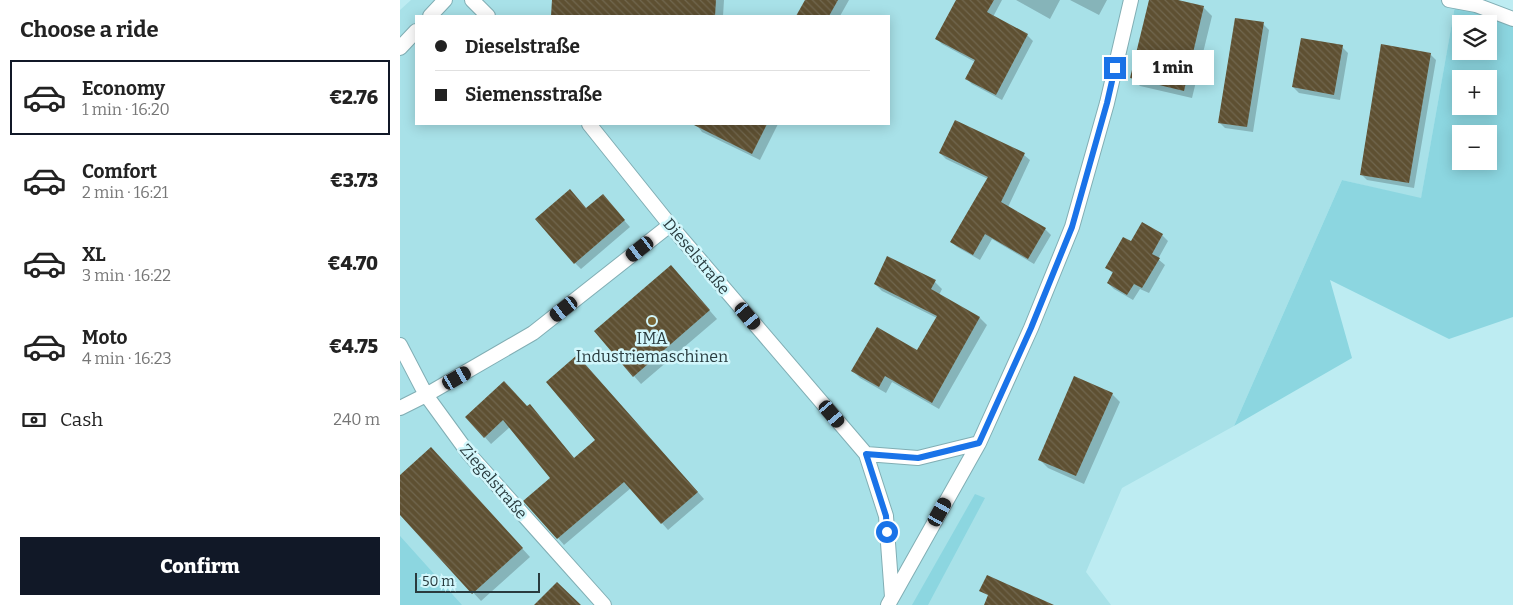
<!DOCTYPE html>
<html lang="en">
<head>
<meta charset="utf-8">
<style>
	body { margin:0; font-family:Bitter,serif; background:#f6f6f6; color:#222; height:100vh; display:flex; flex-direction:column; font-size:19px; white-space:nowrap }
	* { box-sizing:border-box; margin:0 }
	p { font-size:16px; color:#767676 }
	.icon { flex:none; width:28px; height:28px; fill:none; stroke:currentColor; stroke-width:2; stroke-linecap:round; stroke-linejoin:round }
	.map { position:relative; flex:1; overflow:hidden }
	.side { display:flex; flex-direction:column; background:#fff; width:400px }
	.side>* { flex:none }
	.banner { position:absolute; left:15px; top:15px; width:475px; height:110px; border-radius:0px; box-shadow:0 2px 12px #0003; display:grid; align-content:center; height:110px; padding:0 20px; background:#fff }
	.controls { position:absolute; left:1052px; top:15px; display:grid; gap:10px }
	.controls a { display:grid; place-items:center; width:45px; height:45px; border-radius:0px; background:#fff; box-shadow:0 2px 12px #0003; font-size:25px }
	.scale { position:absolute; left:15px; bottom:12px; width:125px; box-sizing:border-box; padding-left:5px; border:2px solid #293b3e; border-top:0; font-size:14px; line-height:18px; white-space:nowrap; color:#293b3e; -webkit-text-stroke:4px #d2f7fc; paint-order:stroke }
	.end { position:absolute; width:22px; height:22px; margin:-11px; border:6px solid #1a73e8; background:#fff; box-shadow:0 0 0 2px #fff }
	.from { border-radius:50% }
	.bubble { position:absolute; height:35px; border-radius:0px; background:#fff; box-shadow:0 2px 12px #0003; font-size:16px; font-weight:800; line-height:35px; text-align:center }
	.car { position:absolute; width:15px; height:30px; margin:-15px -8px; border-radius:6px; box-shadow:0 0 4px 1px #0007; background:linear-gradient(#222 24%,#8ab4d8 0 40%,#222 0 76%,#8ab4d8 0 86%,#222 0) }
	.banner b { display:flex; align-items:center; gap:18px; height:48px; font-size:19px }
	.banner b+b { border-top:1px solid #e0e0e0 }
	.banner i { width:12px; height:12px; background:#222 }
	ul { padding:0; list-style:none }
	li { display:flex; align-items:center; gap:15px; height:75px; margin:0 10px 8px; padding:0 10px; border:2px solid transparent; border-radius:0px }
	li div { flex:1 }
	li b { display:block; font-size:19px }
	li em { font-style:normal; font-weight:800 }
	li.on { border-color:#111827 }
	li>.icon { width:45px; height:45px; stroke-width:1.5 }
	h2 { padding:0 20px; font-size:22px; line-height:60px }
	.pay { display:flex; align-items:center; gap:12px; height:55px; padding:0 20px; font-size:19px }
	.pay p { margin-inline-start:auto }
	.primary-button { display:flex; gap:10px; margin-top:auto; padding:10px 20px }
	.primary-button a { flex:1; height:58px; border-radius:0px; background:#111827; color:#fff; font-size:20px; font-weight:800; line-height:58px; text-align:center }
	main { display:flex; flex:1; min-height:0 }
	.map>svg:first-child { display:block }
	.built { fill:#a8e1e8; fill-rule:evenodd }
	.grass { fill:#8cd6e0; fill-rule:evenodd }
	.shadow { fill:#0003 }
	.building { fill:url(#building-back-hatch) }
	.lines { fill:none; stroke-linecap:round; stroke-linejoin:round }
	.minor-casing { stroke:#81aeb4; stroke-width:16 }
	.minor { stroke:#fff; stroke-width:14 }
	.route { stroke:#1a73e8; stroke-width:6 }
	.poi-dot { fill:#7a6534; stroke:#d2f7fc; stroke-width:2 }
	.labels { text-anchor:middle; stroke-width:5; stroke-linejoin:round; paint-order:stroke }
	.street-label { font-size:16px; fill:#293b3e; stroke:#d2f7fc }
	.poi-label { font-size:16px; fill:#293b3e; stroke:#d2f7fc }
</style>
</head>
<body>
<main>
<section class="side">
<h2>Choose a ride</h2>
<ul>
<li class="on"><svg class="icon" aria-label="car" viewBox="0 0 24 24"><path d="M5 17H2v-5l4-1 3-4h7l3 4 3 1v5h-3M9 17h6M6 11h13"/><circle cx="7" cy="17" r="2"/><circle cx="17" cy="17" r="2"/></svg><div><b>Economy</b><p>1 min · 16:20</p></div><em>€2.76</em></li>
<li><svg class="icon" aria-label="car" viewBox="0 0 24 24"><path d="M5 17H2v-5l4-1 3-4h7l3 4 3 1v5h-3M9 17h6M6 11h13"/><circle cx="7" cy="17" r="2"/><circle cx="17" cy="17" r="2"/></svg><div><b>Comfort</b><p>2 min · 16:21</p></div><em>€3.73</em></li>
<li><svg class="icon" aria-label="car" viewBox="0 0 24 24"><path d="M5 17H2v-5l4-1 3-4h7l3 4 3 1v5h-3M9 17h6M6 11h13"/><circle cx="7" cy="17" r="2"/><circle cx="17" cy="17" r="2"/></svg><div><b>XL</b><p>3 min · 16:22</p></div><em>€4.70</em></li>
<li><svg class="icon" aria-label="car" viewBox="0 0 24 24"><path d="M5 17H2v-5l4-1 3-4h7l3 4 3 1v5h-3M9 17h6M6 11h13"/><circle cx="7" cy="17" r="2"/><circle cx="17" cy="17" r="2"/></svg><div><b>Moto</b><p>4 min · 16:23</p></div><em>€4.75</em></li>
</ul>
<div class="pay"><svg class="icon" aria-label="cash" viewBox="0 0 24 24"><path d="M3 7h18v10H3z"/><circle cx="12" cy="12" r="2"/></svg>Cash<p>240 m</p></div>
<div class="primary-button"><a>Confirm</a></div>
</section>
<div class="map">
<svg width="1113" height="605" viewBox="0 0 1113 605">
	<defs>
		<pattern id="building-back-hatch" width="6" height="6" patternUnits="userSpaceOnUse" patternTransform="scale(1.25)"><rect width="6" height="6" fill="#5e5032"/><path d="M-1 5l2 2M0 0l6 6M5-1l2 2" fill="none" stroke="#71674f"/></pattern>
	</defs>
	<rect width="100%" height="100%" fill="#bdecf2"/>
	<path class="built" d="M 11,0 L 1056,0 L 1021,199 L 942,180 L 834,426 L 722,488 L 686,572 L 711,605 L 0,605 L 0,10 ZM 16,16 L 489,16 L 489,124 L 16,124 Z"/>
	<path class="grass" d="M 1056,0 L 1113,12 L 1113,317 L 1049,339 L 930,280 L 952,358 L 834,426 L 942,180 L 1021,198 ZM 1061,24 L 1089,24 L 1089,51 L 1061,51 ZM 1061,79 L 1089,79 L 1089,106 L 1061,106 ZM 1061,134 L 1089,134 L 1089,161 L 1061,161 Z
		M 575,494 L 585,498 L 528,605 L 512,605 Z
		M 0,536 L 62,605 L 63,605 L 0,605 Z"/>
	<path class="shadow" d="M 153,0 L 324,0 L 323,16 L 152,16 Z
		M 407,0 L 449,0 L 440,16 L 397,16 Z
		M 557,0 L 602,0 L 593,17 L 627,35 L 633,41 L 602,100 L 572,84 L 567,79 L 575,62 L 542,44 L 536,38 Z
		M 616,0 L 660,0 L 650,19 Z
		M 670,0 L 707,0 L 699,15 Z
		M 751,0 L 772,0 L 804,8 L 812,16 L 792,98 L 740,86 L 732,78 Z
		M 863,24 L 869,30 L 853,132 L 825,128 L 819,122 Z
		M 942,47 L 948,53 L 940,100 L 899,93 L 893,87 Z
		M 1030,54 L 1036,60 L 1014,188 L 967,180 L 961,174 Z
		M 296,124 L 378,124 L 360,160 L 302,132 Z
		M 540,153 L 624,155 L 630,160 L 608,207 L 645,229 L 651,235 L 634,264 L 592,239 L 580,260 L 557,247 L 551,242 L 588,179 L 546,159 Z
		M 208,202 L 230,227 L 181,269 L 175,263 L 186,209 Z
		M 762,235 L 768,241 L 758,259 L 765,265 L 749,293 L 740,289 L 733,300 L 714,289 L 708,283 L 713,274 L 707,267 L 732,243 Z
		M 279,275 L 317,319 L 241,384 L 234,376 Z
		M 535,282 L 542,289 L 539,295 L 580,318 L 587,325 L 539,409 L 492,382 L 486,393 L 460,378 L 453,371 L 518,352 L 537,318 L 482,291 L 475,284 Z
		M 184,363 L 304,499 L 268,530 L 231,488 L 164,545 L 158,538 L 152,478 L 110,427 L 91,444 L 67,417 L 127,408 L 130,405 L 175,459 L 197,440 Z
		M 712,394 L 720,402 L 684,484 L 648,468 L 640,460 Z
		M 39,457 L 130,557 L 81,601 L 0,513 L 0,477 Z"/>
	<path class="building" d="M 152,0 L 316,0 L 315,16 L 151,16 Z
		M 405,0 L 438,0 L 429,16 L 396,16 Z
		M 556,0 L 594,0 L 587,12 L 628,34 L 596,95 L 565,79 L 575,60 L 535,39 Z
		M 749,0 L 778,0 L 804,6 L 784,91 L 730,78 Z
		M 835,18 L 864,22 L 847,127 L 818,123 Z
		M 901,38 L 943,45 L 934,95 L 892,87 Z
		M 981,44 L 1031,53 L 1009,183 L 960,175 Z
		M 555,120 L 625,153 L 601,202 L 646,228 L 628,259 L 585,234 L 573,255 L 550,242 L 588,177 L 539,153 Z
		M 292,124 L 367,124 L 352,154 Z
		M 170,189 L 186,208 L 203,194 L 225,220 L 174,264 L 135,219 Z
		M 742,222 L 763,234 L 752,254 L 760,258 L 742,288 L 734,284 L 727,295 L 707,283 L 713,272 L 705,268 L 723,237 L 731,241 Z
		M 487,256 L 536,280 L 531,289 L 580,317 L 532,403 L 485,376 L 479,387 L 451,371 L 477,327 L 517,350 L 537,316 L 474,284 Z
		M 271,265 L 310,310 L 233,377 L 194,331 Z
		M 177,355 L 298,492 L 261,524 L 224,482 L 157,539 L 123,501 L 150,478 L 103,420 L 84,438 L 65,417 L 104,381 L 127,406 L 130,404 L 174,458 L 195,440 L 146,382 Z
		M 674,376 L 713,393 L 676,476 L 638,460 Z
		M 31,447 L 123,548 L 72,594 L 0,515 L 0,475 Z
		M 587,575 L 654,605 L 584,605 L 588,595 L 579,591 Z
		M 157,582 L 181,605 L 134,605 Z"/>
	<g class="lines">
		<defs>
			<path id="minor" d="M 72,0 L 88,16
				M 1049,0 L 1076,5 L 1113,19
				M 30,16 L 45,0
				M 0,48 L 16,31
				M 189,124 L 270,225 L 466,454 L 518,458 L 579,443
				M 0,345 L 26,395 L 69,454 L 204,605
				M 0,408 L 26,395 L 133,333 L 270,225
				M 466,454 L 486,516 L 492,597
				M 488,605 L 579,443 L 631,328 L 672,227 L 707,103 L 731,0"/>
		</defs>
		<use href="#minor" class="minor-casing"/>
		<use href="#minor" class="minor"/>
	</g>
	<g class="lines">
		<path class="route" d="M 487,532 L 486,516 L 466,454 L 518,458 L 579,443 L 631,328 L 672,227 L 707,103 L 715,68"/>
	</g>
	<circle class="poi-dot" cx="252" cy="321" r="5"/>
	<g class="labels">
		<g class="street-label">
			<text transform="translate(297 256) rotate(50)" y="6">Dieselstraße</text>
			<text transform="translate(94 481) rotate(49)" y="6">Ziegelstraße</text>
		</g>
		<g class="poi-label">
			<text x="252" y="344">IMA<tspan x="252" dy="18">Industriemaschinen</tspan></text>
		</g>
	</g>
</svg>
<div class="controls">
<a><svg class="icon" aria-label="layers" viewBox="0 0 24 24"><path d="M12 4l9 5-9 5-9-5zM3 14l9 5 9-5"/></svg></a>
<a>+</a>
<a>−</a>
</div>
<div class="scale">50 m</div>
<i class="end from" style="left:487px;top:532px"></i>
<i class="end" style="left:715px;top:68px"></i>
<div class="bubble" style="left:732px;top:50px;width:82px">1 min</div>
<i class="car" style="left:240px;top:249px;rotate:232deg"></i>
<i class="car" style="left:164px;top:309px;rotate:232deg"></i>
<i class="car" style="left:348px;top:316px;rotate:140deg"></i>
<i class="car" style="left:57px;top:378px;rotate:60deg"></i>
<i class="car" style="left:432px;top:414px;rotate:140deg"></i>
<i class="car" style="left:540px;top:512px;rotate:29deg"></i>
<div class="banner">
<b><i class="from"></i>Dieselstraße</b>
<b><i></i>Siemensstraße</b>
</div>
</div>
</main>
</body>
</html>
